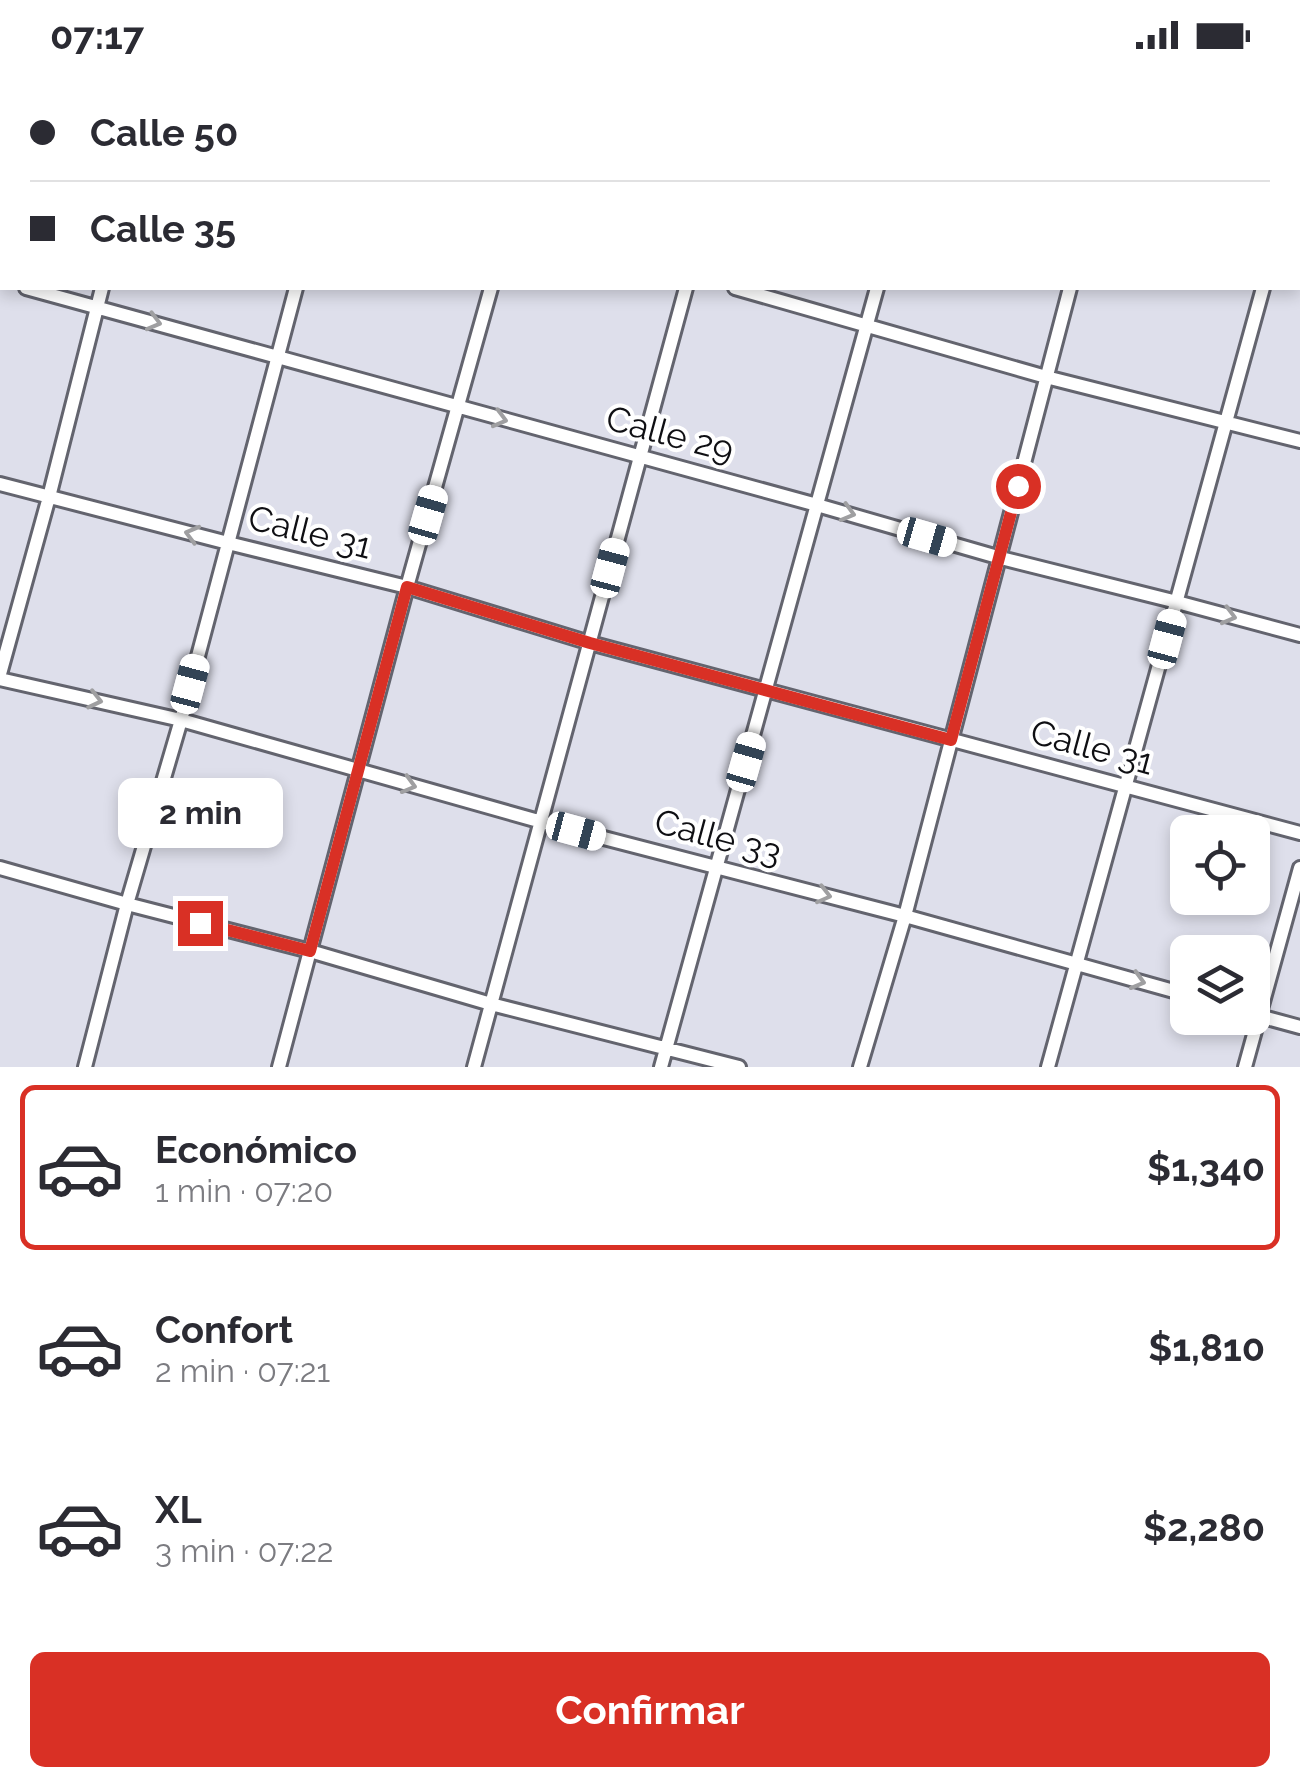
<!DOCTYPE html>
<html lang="es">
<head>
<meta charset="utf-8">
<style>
	body { margin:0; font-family:Raleway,sans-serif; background:#f7f7f7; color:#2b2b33; height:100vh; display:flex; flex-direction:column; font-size:38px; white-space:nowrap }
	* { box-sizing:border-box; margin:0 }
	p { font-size:32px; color:#7c7c81 }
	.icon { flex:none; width:55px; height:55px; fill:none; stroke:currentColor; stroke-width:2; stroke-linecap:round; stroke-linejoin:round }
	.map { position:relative; height:997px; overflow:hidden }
	.panel { display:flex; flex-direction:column; background:#fff; flex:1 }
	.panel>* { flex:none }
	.banner { position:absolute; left:0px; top:0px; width:1300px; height:220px; box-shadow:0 5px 15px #0003; display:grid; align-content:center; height:220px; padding:0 30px; background:#fff }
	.tools { position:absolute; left:1170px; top:745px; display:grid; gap:20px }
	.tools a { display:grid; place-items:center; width:100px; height:100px; border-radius:15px; background:#fff; box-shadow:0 5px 15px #0003; font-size:50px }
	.end { position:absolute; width:45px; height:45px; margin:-22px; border:12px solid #d93025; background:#fff; box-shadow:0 0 0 5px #fff }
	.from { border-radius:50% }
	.bubble { position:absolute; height:70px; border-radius:15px; background:#fff; box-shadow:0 5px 15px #0003; font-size:32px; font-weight:700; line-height:70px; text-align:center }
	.car { position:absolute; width:30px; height:60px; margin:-30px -15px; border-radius:12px; box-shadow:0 0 8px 2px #0007; background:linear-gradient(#fff 24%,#345 0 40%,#fff 0 76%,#345 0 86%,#fff 0) }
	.banner b { display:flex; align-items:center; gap:35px; height:95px; font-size:38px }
	.banner b+b { border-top:2px solid #e1e1e2 }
	.banner i { width:25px; height:25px; background:#2b2b33 }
	ul { padding:18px 0 0; list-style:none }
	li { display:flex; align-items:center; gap:30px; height:165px; margin:0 20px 15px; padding:0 10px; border:5px solid transparent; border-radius:15px }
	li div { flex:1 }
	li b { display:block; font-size:38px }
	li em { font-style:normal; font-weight:700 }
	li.active { border-color:#d93025 }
	li>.icon { width:90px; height:90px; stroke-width:1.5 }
	.primary-button { display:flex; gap:20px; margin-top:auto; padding:20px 30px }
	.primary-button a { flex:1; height:115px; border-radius:15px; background:#d93025; color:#fff; font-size:40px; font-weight:700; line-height:115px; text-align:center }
	.status { display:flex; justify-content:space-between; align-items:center; height:70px; padding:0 50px; background:#fff; direction:ltr }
	.status svg { height:28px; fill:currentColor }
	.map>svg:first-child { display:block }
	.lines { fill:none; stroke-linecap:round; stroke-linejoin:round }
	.street-casing { stroke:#63646e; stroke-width:18 }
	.street { stroke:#fff; stroke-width:12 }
	.oneway { stroke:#9f9fa1 }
	.route { stroke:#d93025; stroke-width:12 }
	.labels { text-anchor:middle; stroke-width:8; stroke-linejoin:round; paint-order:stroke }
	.street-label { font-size:35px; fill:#0f0f13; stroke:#fff }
</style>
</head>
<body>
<div class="status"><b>07:17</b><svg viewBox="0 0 49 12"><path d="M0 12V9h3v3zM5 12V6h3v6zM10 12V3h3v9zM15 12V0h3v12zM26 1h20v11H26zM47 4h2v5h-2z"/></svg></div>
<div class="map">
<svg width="1300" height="997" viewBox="0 0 1300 997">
	<rect width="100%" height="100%" fill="#dedfeb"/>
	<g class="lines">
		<defs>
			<path id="street" d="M 651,0 L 661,2
				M 162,2 L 162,0
				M 353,2 L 354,0
				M 549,2 L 550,0
				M 742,2 L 743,0
				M 935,2 L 936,0
				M 1128,2 L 1129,0
				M 0,19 L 2,20
				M 1298,89 L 1300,79
				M 1298,175 L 1300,175
				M 0,210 L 2,211
				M 26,218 L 817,435 L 1001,488 L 1177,532 L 1300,565
				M 735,218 L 1046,307 L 1300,371
				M 0,414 L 228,473 L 407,517 L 590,573 L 1300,763
				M 0,604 L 49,427 L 102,218
				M 0,609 L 181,650 L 542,752 L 905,846 L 1188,925
				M 0,798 L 127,834 L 310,881 L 491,934 L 739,997
				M 1252,944 L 1300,957
				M 85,997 L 127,834 L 181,650 L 296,218
				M 279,997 L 407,517 L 491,218
				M 474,997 L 686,218
				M 661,997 L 877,218
				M 860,997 L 905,846 L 1070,218
				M 1048,997 L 1263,218
				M 1245,997 L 1300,798"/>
		</defs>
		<use href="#street" class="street-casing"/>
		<use href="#street" class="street"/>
	</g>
	<defs><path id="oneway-chevron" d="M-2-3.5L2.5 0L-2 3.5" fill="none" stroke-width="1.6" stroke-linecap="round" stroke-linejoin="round" transform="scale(2.5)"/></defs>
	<g class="oneway">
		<use href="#oneway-chevron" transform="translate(154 252) rotate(15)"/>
		<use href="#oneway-chevron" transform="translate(500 349) rotate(15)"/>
		<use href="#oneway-chevron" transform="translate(848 443) rotate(16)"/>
		<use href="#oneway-chevron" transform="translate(192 464) rotate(-165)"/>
		<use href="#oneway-chevron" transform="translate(1229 546) rotate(15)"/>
		<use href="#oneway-chevron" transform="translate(95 630) rotate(13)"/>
		<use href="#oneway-chevron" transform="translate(409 715) rotate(16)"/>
		<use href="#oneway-chevron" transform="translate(824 825) rotate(14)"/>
		<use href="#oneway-chevron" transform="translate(1138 911) rotate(16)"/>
	</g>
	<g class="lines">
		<path class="route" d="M 200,853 L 310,881 L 407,517 L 590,573 L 951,670 L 1018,416"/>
	</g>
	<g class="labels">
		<g class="street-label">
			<text transform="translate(670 364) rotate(15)" y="12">Calle 29</text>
			<text transform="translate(310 462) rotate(14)" y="12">Calle 31</text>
			<text transform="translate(1092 677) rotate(15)" y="12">Calle 31</text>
			<text transform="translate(718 767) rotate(15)" y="12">Calle 33</text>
		</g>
	</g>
</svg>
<div class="tools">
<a><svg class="icon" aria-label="locate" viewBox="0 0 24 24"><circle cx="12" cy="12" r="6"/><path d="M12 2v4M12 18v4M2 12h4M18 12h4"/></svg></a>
<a><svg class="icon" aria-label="layers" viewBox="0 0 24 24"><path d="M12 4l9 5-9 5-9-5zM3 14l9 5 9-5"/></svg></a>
</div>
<i class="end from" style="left:1018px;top:416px"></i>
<i class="end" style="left:200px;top:853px"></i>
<div class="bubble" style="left:118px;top:708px;width:165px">2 min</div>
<i class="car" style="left:428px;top:445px;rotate:16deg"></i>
<i class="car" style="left:927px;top:467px;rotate:106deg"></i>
<i class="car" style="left:610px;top:498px;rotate:15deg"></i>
<i class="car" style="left:1167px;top:569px;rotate:15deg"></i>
<i class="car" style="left:190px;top:614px;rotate:15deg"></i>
<i class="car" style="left:746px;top:692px;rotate:16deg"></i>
<i class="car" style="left:576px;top:761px;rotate:105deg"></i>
<div class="banner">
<b><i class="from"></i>Calle 50</b>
<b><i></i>Calle 35</b>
</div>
</div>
<section class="panel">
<ul>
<li class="active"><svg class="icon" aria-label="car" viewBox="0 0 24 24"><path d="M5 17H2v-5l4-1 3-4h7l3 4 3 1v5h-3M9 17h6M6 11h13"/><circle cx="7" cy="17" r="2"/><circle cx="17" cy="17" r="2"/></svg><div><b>Económico</b><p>1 min · 07:20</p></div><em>$1,340</em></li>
<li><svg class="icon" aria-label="car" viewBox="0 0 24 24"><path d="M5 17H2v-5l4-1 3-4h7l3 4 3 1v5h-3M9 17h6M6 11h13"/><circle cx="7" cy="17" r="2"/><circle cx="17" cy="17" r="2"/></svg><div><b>Confort</b><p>2 min · 07:21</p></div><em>$1,810</em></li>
<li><svg class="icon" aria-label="car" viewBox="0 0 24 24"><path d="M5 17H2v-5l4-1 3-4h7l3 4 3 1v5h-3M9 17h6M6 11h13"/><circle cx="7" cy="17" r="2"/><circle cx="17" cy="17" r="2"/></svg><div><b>XL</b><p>3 min · 07:22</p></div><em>$2,280</em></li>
</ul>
<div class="primary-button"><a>Confirmar</a></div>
</section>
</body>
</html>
